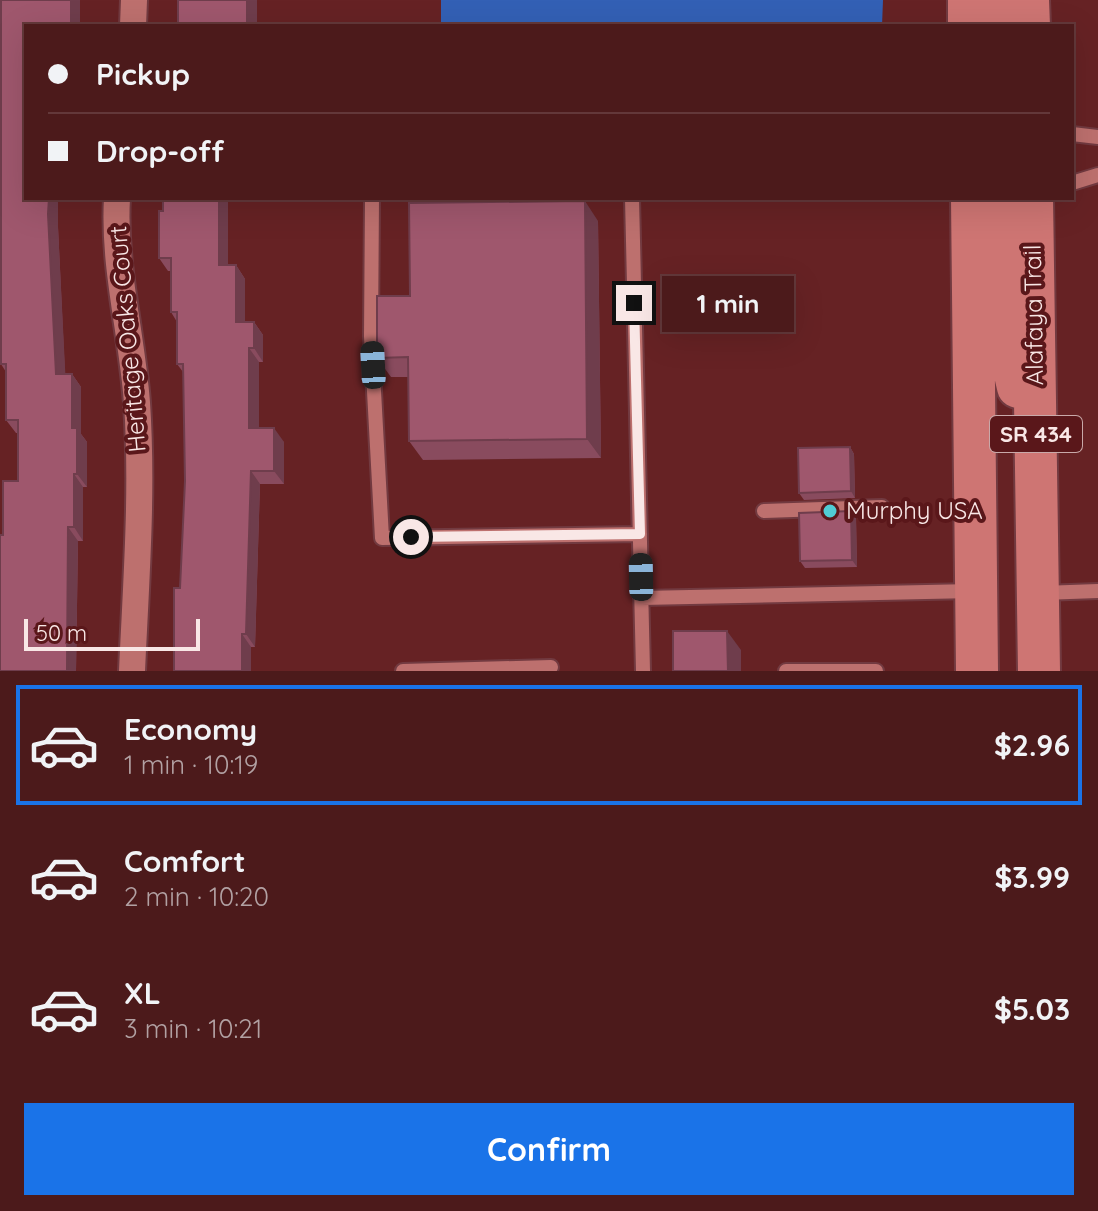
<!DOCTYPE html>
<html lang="en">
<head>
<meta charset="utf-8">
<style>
	body { margin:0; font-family:Quicksand,sans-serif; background:#562728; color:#f1f3f6; height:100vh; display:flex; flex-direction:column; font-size:30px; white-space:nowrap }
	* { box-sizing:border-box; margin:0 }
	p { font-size:26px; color:#b2a1a3 }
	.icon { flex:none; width:44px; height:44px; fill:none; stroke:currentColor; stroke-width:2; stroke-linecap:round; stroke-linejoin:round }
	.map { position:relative; height:671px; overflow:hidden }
	.sheet { display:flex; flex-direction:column; background:#4c1a1b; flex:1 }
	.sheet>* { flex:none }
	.hud { position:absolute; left:24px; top:24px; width:1050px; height:176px; border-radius:0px; box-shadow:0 8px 32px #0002,0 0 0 2px #63383a; display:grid; align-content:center; height:176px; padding:0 24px; background:#4c1a1b }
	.scale { position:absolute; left:24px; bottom:20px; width:176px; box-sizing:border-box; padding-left:8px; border:4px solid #f9e7e6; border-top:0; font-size:22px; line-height:28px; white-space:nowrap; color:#f9e7e6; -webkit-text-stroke:6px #5a171a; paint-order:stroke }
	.end { position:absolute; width:36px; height:36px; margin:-18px; border:10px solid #f9e7e6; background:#111; box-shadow:0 0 0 4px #111 }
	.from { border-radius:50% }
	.bubble { position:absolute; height:56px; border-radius:0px; background:#4c1a1b; box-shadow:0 8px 32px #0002,0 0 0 2px #63383a; font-size:26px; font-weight:800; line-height:56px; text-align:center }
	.car { position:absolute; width:24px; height:48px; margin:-24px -12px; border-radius:10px; box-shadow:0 0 6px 2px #0007; background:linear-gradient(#222 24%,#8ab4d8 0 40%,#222 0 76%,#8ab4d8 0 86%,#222 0) }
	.hud b { display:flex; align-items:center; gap:28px; height:76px; font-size:30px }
	.hud b+b { border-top:2px solid #63383a }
	.hud i { width:20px; height:20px; background:#f1f3f6 }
	ul { padding:14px 0 0; list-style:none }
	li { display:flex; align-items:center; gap:24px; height:120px; margin:0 16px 12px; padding:0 8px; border:4px solid transparent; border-radius:0px }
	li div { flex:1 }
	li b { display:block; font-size:30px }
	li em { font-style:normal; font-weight:800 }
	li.active { border-color:#1a73e8 }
	li>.icon { width:72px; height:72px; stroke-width:1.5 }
	.cta { display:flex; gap:16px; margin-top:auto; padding:16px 24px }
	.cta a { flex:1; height:92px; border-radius:0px; background:#1a73e8; color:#fff; font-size:32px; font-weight:800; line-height:92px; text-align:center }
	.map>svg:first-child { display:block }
	.water { fill:#3360b5 }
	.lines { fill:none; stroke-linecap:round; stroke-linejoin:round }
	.lane-casing { stroke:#723a40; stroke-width:18 }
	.street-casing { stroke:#723a40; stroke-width:30 }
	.primary-casing { stroke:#723a40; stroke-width:46 }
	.lane { stroke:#bd706e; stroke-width:14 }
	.street { stroke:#bd706e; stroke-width:26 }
	.primary { stroke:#ce7573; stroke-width:42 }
	.wall { fill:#894b5e }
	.shaded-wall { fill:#6f3d4c }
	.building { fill:#9f576d; stroke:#6f3d4c; stroke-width:2 }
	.route { stroke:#f9e7e6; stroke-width:10 }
	.poi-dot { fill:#51ccd4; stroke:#5a171a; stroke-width:3 }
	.labels { text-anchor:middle; stroke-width:8; stroke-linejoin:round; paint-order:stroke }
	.shield { fill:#5a171a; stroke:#c9a9a9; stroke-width:2 }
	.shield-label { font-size:22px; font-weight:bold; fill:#f9e7e6 }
	.street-label { font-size:24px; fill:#f9e7e6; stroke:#5a171a }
	.poi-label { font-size:24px; fill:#f9e7e6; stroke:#5a171a; text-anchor:start }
</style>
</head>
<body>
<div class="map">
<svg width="1098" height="671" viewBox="0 0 1098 671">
	<rect width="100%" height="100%" fill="#662224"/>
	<path class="water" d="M 441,0 L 883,0 L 882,26 L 441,26 Z"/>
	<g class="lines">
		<defs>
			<path id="lane" d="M 1072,134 L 1098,137
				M 1072,183 L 1098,175
				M 372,198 L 371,336 L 382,538 L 640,534
				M 632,198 L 643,671
				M 764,511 L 882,507
				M 1042,593 L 1098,591
				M 641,598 L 973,591
				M 403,671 L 551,667
				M 786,671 L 876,671"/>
			<path id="street" d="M 133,26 L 134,0
				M 117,198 C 113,267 132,334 137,403 C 143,492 136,582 132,671"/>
			<path id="primary" d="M 969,0 L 969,26
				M 999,0 L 999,26
				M 1028,0 L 1029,26
				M 972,198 L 977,671
				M 998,198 L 1004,327 L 1018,387
				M 1032,198 L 1039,671"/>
		</defs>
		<use href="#lane" class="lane-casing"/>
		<use href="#street" class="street-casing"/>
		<use href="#primary" class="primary-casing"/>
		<use href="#lane" class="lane"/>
		<use href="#street" class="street"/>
		<use href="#primary" class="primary"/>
	</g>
	<path class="wall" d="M 1,0 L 80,0 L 80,26 L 26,26 L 26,198 L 58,198 L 58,227 L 65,374 L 72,374 L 81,387 L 81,434 L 87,442 L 87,487 L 83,487 L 83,541 L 78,541 L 76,671 L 0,671 L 0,535 L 3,535 L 3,481 L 18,481 L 18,433 L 16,433 L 6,420 L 6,372 L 1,364 Z
		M 228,198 L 228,265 L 236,265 L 245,279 L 245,322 L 254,322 L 263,335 L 263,362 L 259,362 L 259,428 L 284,442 L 284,484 L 260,484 L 255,647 L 251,647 L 251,671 L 180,588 L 185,481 L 183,372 L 177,364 L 177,322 L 171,312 L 171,271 L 168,271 L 159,258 L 163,211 Z
		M 598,221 L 601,458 L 423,460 L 409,441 L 409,377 L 391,377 L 377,358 L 410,296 Z
		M 850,447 L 854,454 L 855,498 L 804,500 L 799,493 Z
		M 851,511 L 856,518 L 857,567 L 805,568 L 800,561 Z"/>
	<path class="shaded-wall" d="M 71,0 L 80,0 L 80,26 L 71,26 Z
		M 247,0 L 257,0 L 257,26 L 247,26 Z
		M 49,198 L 58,198 L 58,227 L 66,387 L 56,374 L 48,214 Z
		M 219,198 L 228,198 L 228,279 L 219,265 Z
		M 585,201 L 598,221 L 601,458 L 587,439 Z
		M 236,265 L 245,279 L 245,335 L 236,322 Z
		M 254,322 L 263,335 L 263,362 L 254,348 Z
		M 249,348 L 259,362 L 259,442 L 249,428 Z
		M 72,374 L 81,387 L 81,434 L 87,442 L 87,487 L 77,474 L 72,428 Z
		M 274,428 L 284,442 L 284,484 L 274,471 Z
		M 850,447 L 854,454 L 855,498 L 851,491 Z
		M 251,471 L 260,484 L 255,647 L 246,634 Z
		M 74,474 L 83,487 L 83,541 L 74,527 Z
		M 851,511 L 856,518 L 857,567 L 852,560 Z
		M 68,527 L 78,541 L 76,671 L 67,671 Z
		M 727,631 L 741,650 L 741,671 L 728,671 Z
		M 242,634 L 251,647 L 251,671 L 242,671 Z"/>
	<path class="building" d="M 1,0 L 71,0 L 71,26 L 26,26 L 26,198 L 49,198 L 48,214 L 56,374 L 72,374 L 72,428 L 77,428 L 77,474 L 74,474 L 74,527 L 68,527 L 67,671 L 0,671 L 0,535 L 3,535 L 3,481 L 18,481 L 18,420 L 6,420 L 6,364 L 1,364 Z
		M 178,0 L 247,0 L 247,26 L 178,26 Z
		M 163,198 L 219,198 L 219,265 L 236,265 L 236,322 L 254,322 L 254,348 L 249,348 L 249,428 L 274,428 L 274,471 L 251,471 L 246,634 L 242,634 L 242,671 L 174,671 L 174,588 L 180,588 L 185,481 L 183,364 L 177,364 L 177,312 L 171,312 L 171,258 L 159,258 L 159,211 L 163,211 Z
		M 585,201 L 587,439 L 409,441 L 408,357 L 377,358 L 377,296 L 410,296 L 409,203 Z
		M 850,447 L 851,491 L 799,493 L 798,448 Z
		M 851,511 L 852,560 L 800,561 L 799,513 Z
		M 673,631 L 727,631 L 728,671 L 673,671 Z"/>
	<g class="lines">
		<path class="route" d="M 411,537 L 640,534 L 634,303"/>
	</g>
	<circle class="poi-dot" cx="830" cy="511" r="8"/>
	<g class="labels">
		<rect class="shield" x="990" y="416" width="92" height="36" rx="6"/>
		<g class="shield-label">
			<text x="1036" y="442">SR 434</text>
		</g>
		<g class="street-label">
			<text transform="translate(1034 315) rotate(-91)" y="8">Alafaya Trail</text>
			<text transform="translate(128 339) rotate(-95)" y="8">Heritage Oaks Court</text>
		</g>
		<g class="poi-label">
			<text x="846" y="519">Murphy USA</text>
		</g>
	</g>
</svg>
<div class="scale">50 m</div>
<i class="end from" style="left:411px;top:537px"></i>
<i class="end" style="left:634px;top:303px"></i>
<div class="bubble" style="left:662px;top:276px;width:132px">1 min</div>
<i class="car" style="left:373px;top:365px;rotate:357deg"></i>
<i class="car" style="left:641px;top:577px;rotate:359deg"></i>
<div class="hud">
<b><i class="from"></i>Pickup</b>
<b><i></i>Drop-off</b>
</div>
</div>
<section class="sheet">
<ul>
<li class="active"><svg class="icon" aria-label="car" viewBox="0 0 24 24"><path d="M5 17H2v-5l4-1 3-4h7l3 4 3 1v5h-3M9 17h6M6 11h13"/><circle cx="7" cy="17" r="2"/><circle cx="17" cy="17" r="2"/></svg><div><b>Economy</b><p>1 min · 10:19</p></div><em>$2.96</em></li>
<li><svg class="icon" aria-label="car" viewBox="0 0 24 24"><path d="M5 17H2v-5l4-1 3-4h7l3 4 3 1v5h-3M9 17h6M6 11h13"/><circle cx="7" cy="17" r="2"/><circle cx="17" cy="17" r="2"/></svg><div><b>Comfort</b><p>2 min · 10:20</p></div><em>$3.99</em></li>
<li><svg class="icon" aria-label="car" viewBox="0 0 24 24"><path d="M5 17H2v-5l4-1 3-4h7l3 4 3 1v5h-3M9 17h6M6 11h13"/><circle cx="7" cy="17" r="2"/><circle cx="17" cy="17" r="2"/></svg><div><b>XL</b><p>3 min · 10:21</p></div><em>$5.03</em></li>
</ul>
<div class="cta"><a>Confirm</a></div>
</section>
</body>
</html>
